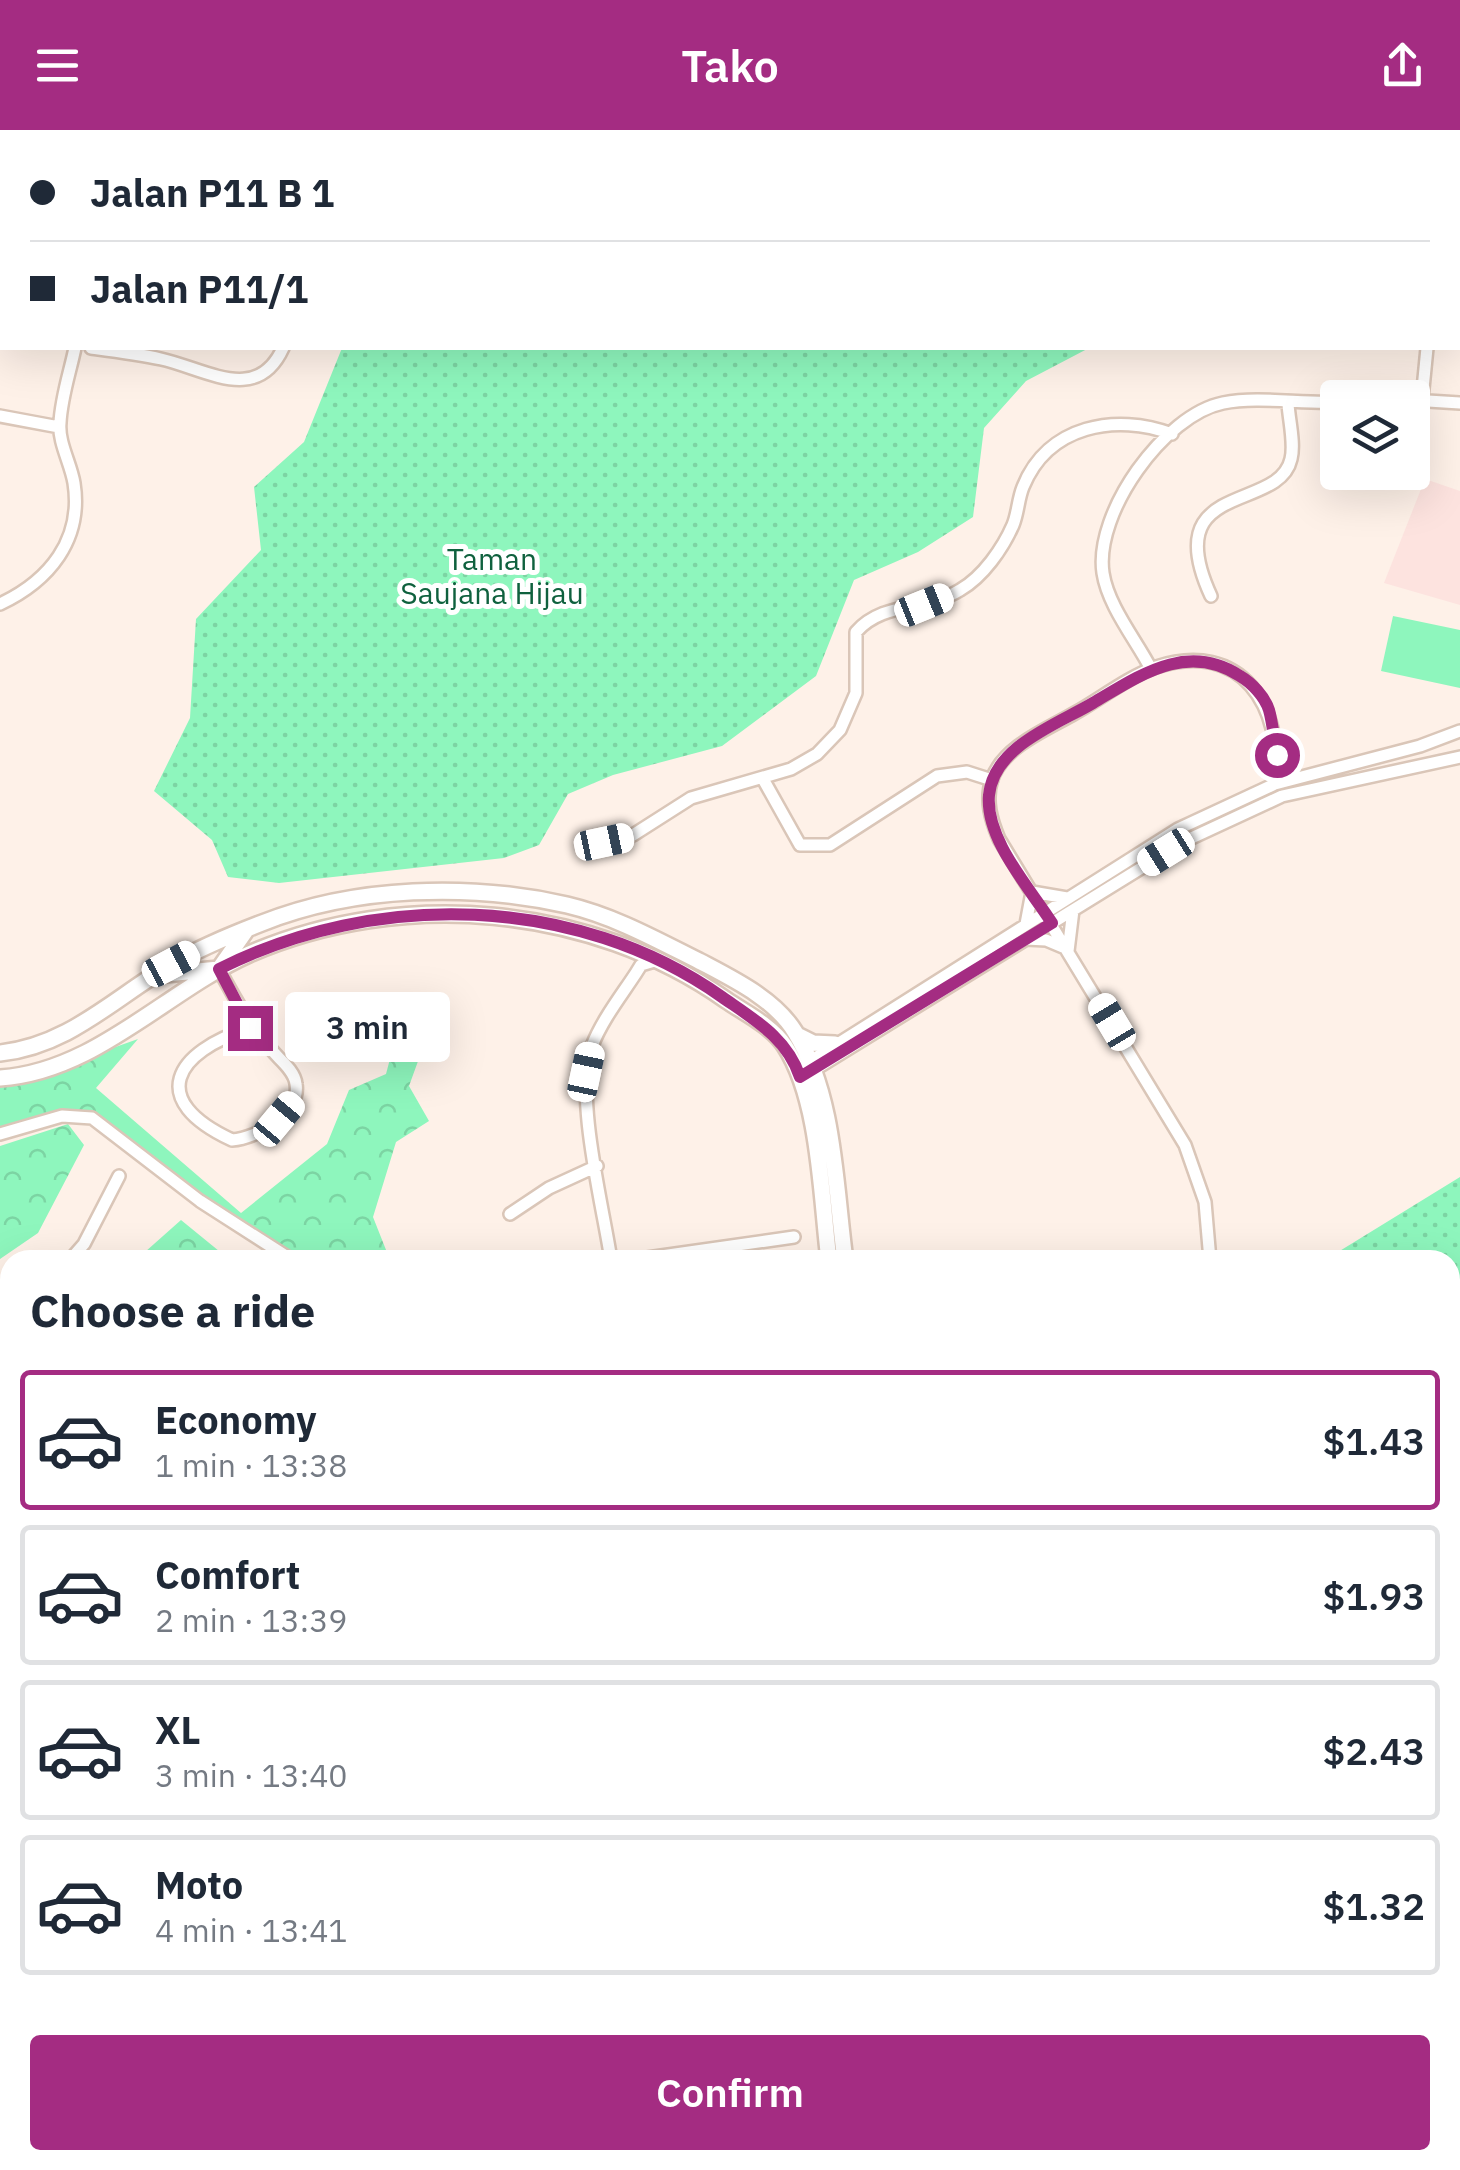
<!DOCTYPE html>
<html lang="en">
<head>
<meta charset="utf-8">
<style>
	body { margin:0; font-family:"IBM Plex Sans",sans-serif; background:#f6f6f7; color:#1f2937; height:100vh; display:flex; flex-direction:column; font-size:38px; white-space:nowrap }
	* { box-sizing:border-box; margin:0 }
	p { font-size:32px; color:#747a83 }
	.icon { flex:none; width:55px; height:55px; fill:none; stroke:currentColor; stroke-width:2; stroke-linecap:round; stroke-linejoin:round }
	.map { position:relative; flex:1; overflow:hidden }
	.drawer { position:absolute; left:0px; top:1120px; width:1460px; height:920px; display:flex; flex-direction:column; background:#fff; border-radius:30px 30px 0 0; box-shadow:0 10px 40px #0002 }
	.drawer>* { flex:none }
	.guide { position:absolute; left:0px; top:0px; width:1460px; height:220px; box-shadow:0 10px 40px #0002; display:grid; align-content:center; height:220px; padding:0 30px; background:#fff }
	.tools { position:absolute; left:1320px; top:250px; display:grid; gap:20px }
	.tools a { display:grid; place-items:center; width:110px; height:110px; border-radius:10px; background:#fff; box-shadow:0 10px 40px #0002; font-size:50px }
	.end { position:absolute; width:45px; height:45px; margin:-22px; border:12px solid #a42c82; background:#fff; box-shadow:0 0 0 5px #fff }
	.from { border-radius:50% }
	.bubble { position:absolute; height:70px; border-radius:10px; background:#fff; box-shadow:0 10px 40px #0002; font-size:32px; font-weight:600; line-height:70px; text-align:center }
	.car { position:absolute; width:30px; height:60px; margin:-30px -15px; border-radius:12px; box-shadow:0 0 8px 2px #0007; background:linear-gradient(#fff 24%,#345 0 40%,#fff 0 76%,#345 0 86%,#fff 0) }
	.guide b { display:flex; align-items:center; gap:35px; height:95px; font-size:38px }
	.guide b+b { border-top:2px solid #e0e1e3 }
	.guide i { width:25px; height:25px; background:#1f2937 }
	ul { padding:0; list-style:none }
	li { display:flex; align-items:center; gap:30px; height:140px; margin:0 20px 15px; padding:0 10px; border:5px solid #e0e1e3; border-radius:10px }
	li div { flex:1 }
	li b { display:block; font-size:38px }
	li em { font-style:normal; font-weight:600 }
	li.selected { border-color:#a42c82 }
	li>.icon { width:90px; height:90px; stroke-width:1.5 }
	h2 { padding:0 30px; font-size:45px; line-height:120px }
	.cta { display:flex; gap:20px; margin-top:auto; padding:20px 30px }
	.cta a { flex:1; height:115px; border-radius:10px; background:#a42c82; color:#fff; font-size:40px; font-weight:600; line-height:115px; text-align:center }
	header { display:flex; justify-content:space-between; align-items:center; height:130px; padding:0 30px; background:#a42c82; color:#fff; font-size:45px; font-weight:600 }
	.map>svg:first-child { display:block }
	.education { fill:#fde3df }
	.green { fill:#8ef6bd }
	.forest { fill:url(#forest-crowns) }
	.park { fill:url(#park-dots) }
	.water { fill:url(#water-rules) }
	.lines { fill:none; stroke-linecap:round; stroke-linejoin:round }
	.minor-casing { stroke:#dac6b8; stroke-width:16 }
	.major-casing { stroke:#dac6b8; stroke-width:20 }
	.minor { stroke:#fff; stroke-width:11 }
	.major { stroke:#fff; stroke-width:15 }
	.route { stroke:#a42c82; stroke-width:12 }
	.labels { text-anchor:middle; stroke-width:10; stroke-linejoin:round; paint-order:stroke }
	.park-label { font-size:30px; fill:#0f613e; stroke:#fff }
</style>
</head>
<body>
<header><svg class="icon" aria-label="menu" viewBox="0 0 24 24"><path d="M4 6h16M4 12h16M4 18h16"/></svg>Tako<svg class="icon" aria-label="share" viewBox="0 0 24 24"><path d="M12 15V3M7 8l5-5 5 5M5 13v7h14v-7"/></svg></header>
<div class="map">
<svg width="1460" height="2040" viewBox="0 0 1460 2040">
	<defs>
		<pattern id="forest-crowns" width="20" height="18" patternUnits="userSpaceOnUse" patternTransform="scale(2.5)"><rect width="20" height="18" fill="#8ef6bd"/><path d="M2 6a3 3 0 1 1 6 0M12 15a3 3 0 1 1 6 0" fill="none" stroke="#7cd4a3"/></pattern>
		<pattern id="park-dots" width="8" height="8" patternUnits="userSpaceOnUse" patternTransform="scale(2.5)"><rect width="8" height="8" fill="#8ef6bd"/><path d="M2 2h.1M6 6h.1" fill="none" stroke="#7cd4a3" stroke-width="1.8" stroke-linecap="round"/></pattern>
		<pattern id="water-rules" width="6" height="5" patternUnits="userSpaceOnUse" patternTransform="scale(2.5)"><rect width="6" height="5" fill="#51ebfa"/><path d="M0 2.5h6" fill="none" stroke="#48cad7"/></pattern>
	</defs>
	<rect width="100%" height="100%" fill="#fef1e8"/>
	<path class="education" d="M 1425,349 L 1460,361 L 1460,475 L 1384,453 Z
		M 1450,1711 L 1460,1714 L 1460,1864 L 1450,1874 Z"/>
	<path class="green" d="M 1393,486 L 1460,500 L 1460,558 L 1381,541 Z"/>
	<path class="forest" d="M 387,878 L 437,879 L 409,956 L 429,991 L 396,1012 L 373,1087 L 390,1130 L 282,1130 L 113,996 L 71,980 L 0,999 L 0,958 L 138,909 L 96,958 L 241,1083 L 327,1014 L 349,960 L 386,944 L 395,910 Z
		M 68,994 L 84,1015 L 38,1103 L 0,1129 L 0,1016 Z
		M 181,1090 L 230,1130 L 136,1130 Z
		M 10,1883 L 10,1976 L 0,1986 L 0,1889 Z"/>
	<path class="park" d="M 636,0 L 1460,0 L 1460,43 L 1458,2 L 626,2 Z
		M 342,218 L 1089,218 L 1026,251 L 984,298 L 973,387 L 918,422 L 854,450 L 816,546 L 722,616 L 613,645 L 568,664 L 539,715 L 504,728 L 279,753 L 228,747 L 212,710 L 154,661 L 190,588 L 196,489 L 261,420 L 254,357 L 304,312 Z
		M 1460,1047 L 1460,1564 L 1450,1555 L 1450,1130 L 1325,1130 Z"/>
	<path class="water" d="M 1074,2030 L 1145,2030 L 1146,2040 L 1073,2040 Z"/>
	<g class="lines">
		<defs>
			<path id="minor" d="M 9,0 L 9,2
				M 98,0 L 98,2
				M 164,0 L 166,2
				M 291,0 L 293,2
				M 409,0 L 410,2
				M 575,2 L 583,0
				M 0,20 L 2,19
				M 0,51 L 2,52
				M 0,106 L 2,92
				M 0,202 L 2,203
				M 91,218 C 114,221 138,224 161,229 C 206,239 257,275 283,218
				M 1422,269 L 1427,218
				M 1412,270 L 1460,273
				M 0,286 L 59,297
				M 1211,466 C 1157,349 1279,383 1291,329 C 1295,314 1289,290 1288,274
				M 0,474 C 49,451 83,410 74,353 C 71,334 58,312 60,293 C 61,268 70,242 75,218
				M 1151,539 C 1136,510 1108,476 1103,443 C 1094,383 1164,285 1223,273 C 1259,266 1301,274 1338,272
				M 763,649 L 800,715 L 830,715 L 937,646 L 967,642 L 992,650
				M 593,715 L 633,705 L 691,668 L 791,639 L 817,624 L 840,600 L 856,563 L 856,502 C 883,471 926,481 960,460 C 983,447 1003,418 1013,395 C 1018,383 1018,369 1023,357 C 1048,295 1116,283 1172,304
				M 1026,794 L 1032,762 L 1067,768
				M 1026,809 L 1046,810 L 1065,818
				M 1068,821 L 1073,780
				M 219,839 C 237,873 253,901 279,928 C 286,935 295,944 296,954 C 301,984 257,1008 232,1010 C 146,970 174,922 250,898
				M 806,934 L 1178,699 L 1275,654 L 1420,616 L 1460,601
				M 809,943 L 1185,711 L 1282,666 L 1460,627
				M 0,1004 L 62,986 L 92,988 L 200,1071 L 292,1130
				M 510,1084 L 549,1058 L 597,1036
				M 70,1130 L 84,1114 L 119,1046
				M 611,1130 C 603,1076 574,965 592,916 C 602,890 621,866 636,843 L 641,835 L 658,830
				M 633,1130 L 794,1107
				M 1210,1130 L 1205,1072 L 1185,1015 L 999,709 C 991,690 985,670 992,649 C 1004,616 1046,600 1075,583 C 1100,569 1128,547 1156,537 C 1241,509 1284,576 1275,654
				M 0,1184 L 10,1177
				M 0,1296 L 10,1297
				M 0,1378 L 10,1378
				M 0,1469 L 10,1469
				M 10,1553 L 2,1561 L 10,1572
				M 1450,1561 L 1453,1559
				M 1450,1619 L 1460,1630
				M 0,1638 L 10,1637
				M 0,1724 L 10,1724
				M 0,1810 L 10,1810
				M 1450,1923 L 1460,1937
				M 1450,1981 L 1460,1975
				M 409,2030 L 420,2040
				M 1257,2030 L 1259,2040
				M 1341,2030 L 1342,2040
				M 1406,2030 L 1412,2040
				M 198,2038 L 274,2040
				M 162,2040 L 163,2040
				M 396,2040 L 408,2030
				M 834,2040 L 834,2030
				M 853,2040 L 854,2030
				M 891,2040 L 892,2030"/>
			<path id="major" d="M 155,845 L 219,839 L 247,799
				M 797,905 L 813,913 L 835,914
				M 0,923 C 69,916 115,867 172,834 C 201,817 231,805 262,793 C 355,756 470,753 567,775 C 614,786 657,810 699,831 C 733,849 775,869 795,902 C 835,966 835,1057 845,1130
				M 0,948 C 95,942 166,861 249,824 C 401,758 590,774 726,870 C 745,883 772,896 785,916 C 820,970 821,1067 829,1130
				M 1180,2030 L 1181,2040
				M 1196,2030 L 1197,2040"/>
		</defs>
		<use href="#minor" class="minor-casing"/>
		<use href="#major" class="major-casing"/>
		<use href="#minor" class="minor"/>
		<use href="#major" class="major"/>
	</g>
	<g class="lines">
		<path class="route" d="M 250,898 L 219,839 C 376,760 576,764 722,867 C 755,890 787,908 800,947 L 1052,793 C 1029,757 985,709 989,665 C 994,616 1056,595 1093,573 C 1139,546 1187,511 1240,546 C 1252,553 1265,567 1269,580 C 1273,594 1274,611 1277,625"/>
	</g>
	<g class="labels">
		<g class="park-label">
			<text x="492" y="440">Taman<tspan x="492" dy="34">Saujana Hijau</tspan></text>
		</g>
	</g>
</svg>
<div class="tools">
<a><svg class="icon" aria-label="layers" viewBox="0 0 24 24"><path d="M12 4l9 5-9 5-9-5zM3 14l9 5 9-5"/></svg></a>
</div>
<i class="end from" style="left:1277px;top:625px"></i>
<i class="end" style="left:250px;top:898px"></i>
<div class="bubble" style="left:285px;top:862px;width:165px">3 min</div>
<i class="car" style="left:924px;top:475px;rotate:68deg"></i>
<i class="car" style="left:604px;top:712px;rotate:78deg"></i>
<i class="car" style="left:1166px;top:722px;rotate:238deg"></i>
<i class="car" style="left:171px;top:834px;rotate:62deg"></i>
<i class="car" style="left:1112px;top:892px;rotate:329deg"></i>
<i class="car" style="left:586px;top:942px;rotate:12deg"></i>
<i class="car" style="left:279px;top:989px;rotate:40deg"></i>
<div class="guide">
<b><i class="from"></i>Jalan P11 B 1</b>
<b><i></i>Jalan P11/1</b>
</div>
<section class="drawer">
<h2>Choose a ride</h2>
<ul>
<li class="selected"><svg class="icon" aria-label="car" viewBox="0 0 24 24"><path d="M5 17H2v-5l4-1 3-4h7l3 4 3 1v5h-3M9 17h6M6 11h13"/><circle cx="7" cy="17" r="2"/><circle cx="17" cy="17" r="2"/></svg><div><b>Economy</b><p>1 min · 13:38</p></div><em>$1.43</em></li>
<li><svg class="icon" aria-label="car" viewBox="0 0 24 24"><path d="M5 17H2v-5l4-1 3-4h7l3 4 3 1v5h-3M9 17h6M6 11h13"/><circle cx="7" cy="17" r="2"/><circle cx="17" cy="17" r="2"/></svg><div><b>Comfort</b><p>2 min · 13:39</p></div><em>$1.93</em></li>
<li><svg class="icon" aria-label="car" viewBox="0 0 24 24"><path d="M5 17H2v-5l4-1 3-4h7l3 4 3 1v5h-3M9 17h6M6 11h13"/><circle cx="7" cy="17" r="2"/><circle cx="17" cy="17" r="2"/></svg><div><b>XL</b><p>3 min · 13:40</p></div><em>$2.43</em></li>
<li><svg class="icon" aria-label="car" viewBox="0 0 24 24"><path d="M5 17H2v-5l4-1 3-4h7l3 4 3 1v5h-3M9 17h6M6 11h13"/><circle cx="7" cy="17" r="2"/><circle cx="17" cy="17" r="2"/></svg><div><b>Moto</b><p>4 min · 13:41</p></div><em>$1.32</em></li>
</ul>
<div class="cta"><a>Confirm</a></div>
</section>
</div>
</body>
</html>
